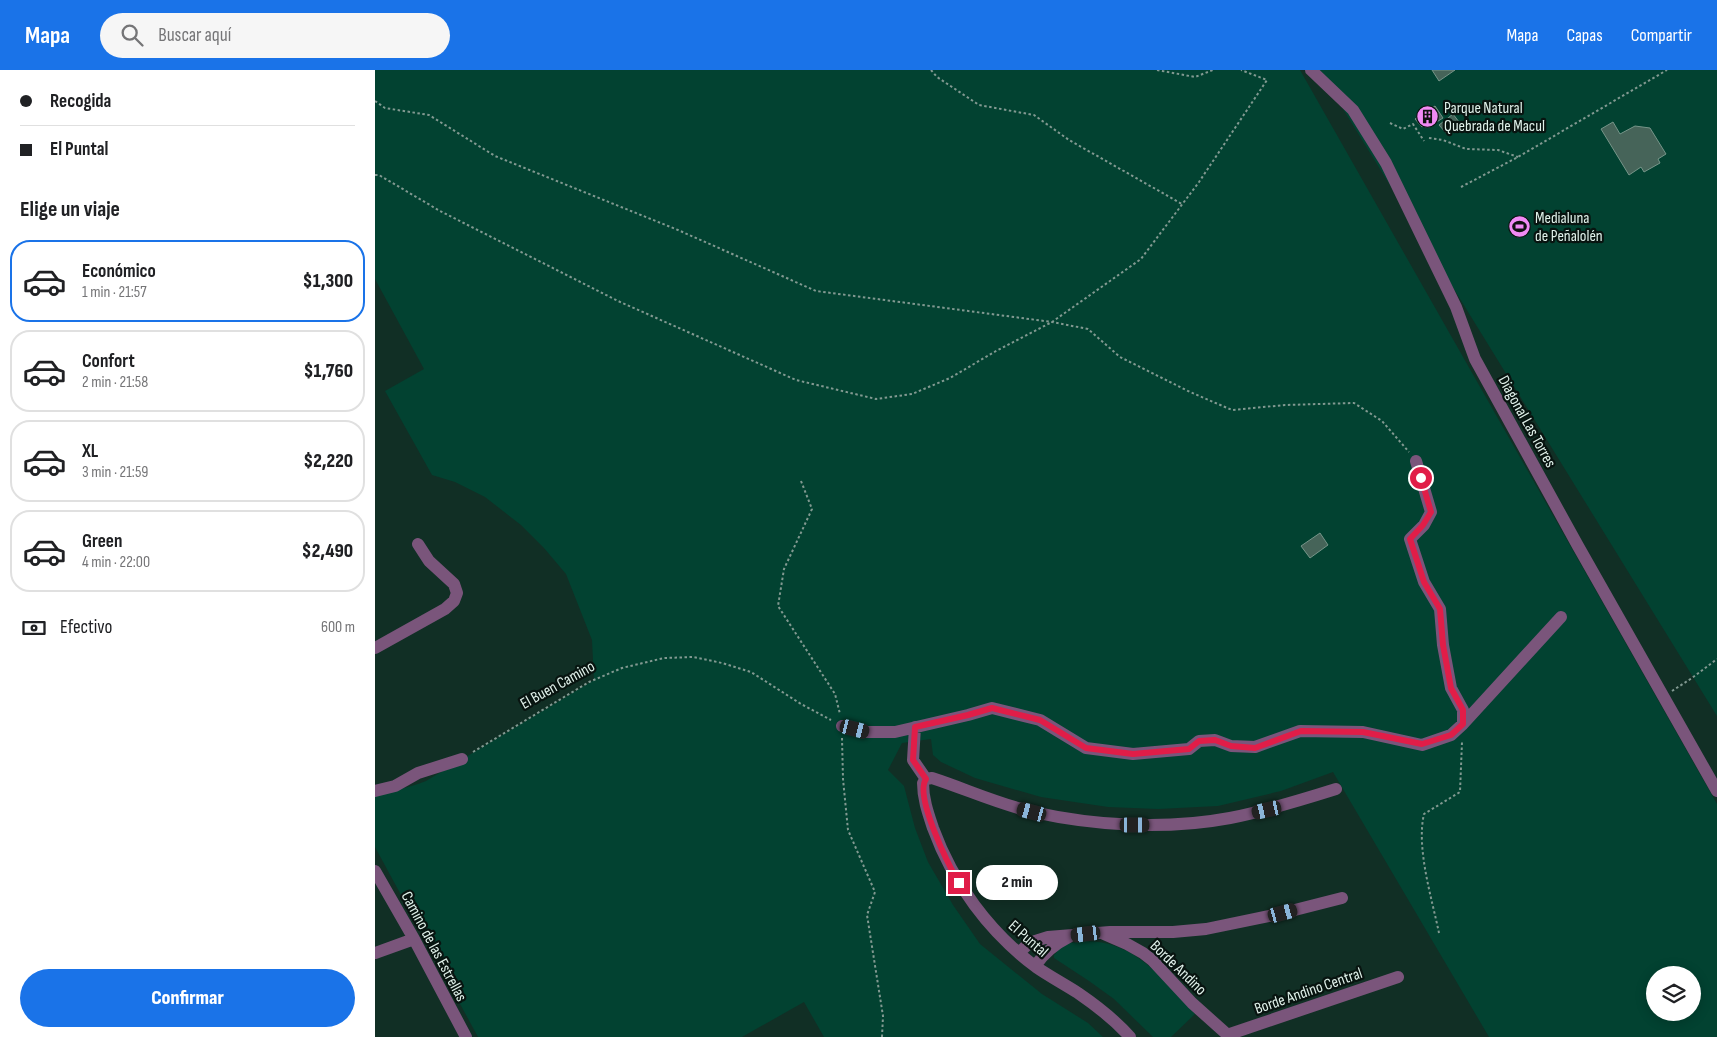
<!DOCTYPE html>
<html lang="es">
<head>
<meta charset="utf-8">
<style>
	body { margin:0; font-family:"Sofia Sans Condensed",sans-serif; background:#f6f6f6; color:#202124; height:100vh; display:flex; flex-direction:column; font-size:19px; white-space:nowrap }
	* { box-sizing:border-box; margin:0 }
	p { font-size:16px; color:#757577 }
	.icon { flex:none; width:28px; height:28px; fill:none; stroke:currentColor; stroke-width:2; stroke-linecap:round; stroke-linejoin:round }
	.map { position:relative; flex:1; overflow:hidden }
	.panel { display:flex; flex-direction:column; background:#fff; width:375px }
	.panel>* { flex:none }
	.guide { display:grid; align-content:center; height:110px; padding:0 20px; background:#fff }
	.fabs { position:absolute; left:1271px; top:896px; display:grid; gap:10px }
	.fabs a { display:grid; place-items:center; width:55px; height:55px; border-radius:50%; background:#fff; box-shadow:0 2px 12px #0003; font-size:25px }
	.end { position:absolute; width:22px; height:22px; margin:-11px; border:6px solid #e11d48; background:#fff; box-shadow:0 0 0 2px #fff }
	.from { border-radius:50% }
	.bubble { position:absolute; height:35px; border-radius:18px; background:#fff; box-shadow:0 2px 12px #0003; font-size:16px; font-weight:800; line-height:35px; text-align:center }
	.car { position:absolute; width:15px; height:30px; margin:-15px -8px; border-radius:6px; box-shadow:0 0 4px 1px #0007; background:linear-gradient(#222 24%,#8ab4d8 0 40%,#222 0 76%,#8ab4d8 0 86%,#222 0) }
	.guide b { display:flex; align-items:center; gap:18px; height:48px; font-size:19px }
	.guide b+b { border-top:1px solid #e0e0e0 }
	.guide i { width:12px; height:12px; background:#202124 }
	ul { padding:0; list-style:none }
	li { display:flex; align-items:center; gap:15px; height:82px; margin:0 10px 8px; padding:0 10px; border:2px solid #e0e0e0; border-radius:20px }
	li div { flex:1 }
	li b { display:block; font-size:19px }
	li em { font-style:normal; font-weight:800 }
	li.active { border-color:#1a73e8 }
	li>.icon { width:45px; height:45px; stroke-width:1.5 }
	h2 { padding:0 20px; font-size:22px; line-height:60px }
	.pay { display:flex; align-items:center; gap:12px; height:55px; padding:0 20px; font-size:19px }
	.pay p { margin-inline-start:auto }
	.primary-button { display:flex; gap:10px; margin-top:auto; padding:10px 20px }
	.primary-button a { flex:1; height:58px; border-radius:30px; background:#1a73e8; color:#fff; font-size:20px; font-weight:800; line-height:58px; text-align:center }
	header { display:flex; align-items:center; gap:30px; box-sizing:border-box; height:70px; padding:0 25px; background:#1a73e8; color:#fff }
	header strong { font-size:24px }
	nav { display:flex; gap:28px; margin-inline-start:auto; font-size:18px }
	.search { width:350px; height:45px; background:#f6f6f6; display:flex; align-items:center; gap:12px; box-sizing:border-box; padding:0 18px; border-radius:28px; color:#757577; font-size:19px }
	main { display:flex; flex:1; min-height:0 }
	.map>svg:first-child { display:block }
	.green { fill:#024231; fill-rule:evenodd }
	.building { fill:#466459; stroke:#769589 }
	.lines { fill:none; stroke-linecap:round; stroke-linejoin:round }
	.path { stroke:#829991; stroke-width:2; stroke-dasharray:2.5 2.5; stroke-linecap:butt }
	.minor { stroke:#7a557b; stroke-width:12 }
	.route { stroke:#e11d48; stroke-width:6 }
	.labels { text-anchor:middle; stroke-width:4.5; stroke-linejoin:round; paint-order:stroke }
	.poi-label { font-size:16px; fill:#e0f1ea; stroke:#081410; text-anchor:start }
	.street-label { font-size:16px; fill:#e0f1ea; stroke:#081410 }
</style>
</head>
<body>
<header>
<strong>Mapa</strong>
<div class="search"><svg class="icon" aria-label="search" viewBox="0 0 24 24"><circle cx="10" cy="10" r="6"/><path d="M15 15l6 6"/></svg>Buscar aquí</div>
<nav><a>Mapa</a><a>Capas</a><a>Compartir</a></nav>
</header>
<main>
<section class="panel">
<div class="guide">
<b><i class="from"></i>Recogida</b>
<b><i></i>El Puntal</b>
</div>
<h2>Elige un viaje</h2>
<ul>
<li class="active"><svg class="icon" aria-label="car" viewBox="0 0 24 24"><path d="M5 17H2v-5l4-1 3-4h7l3 4 3 1v5h-3M9 17h6M6 11h13"/><circle cx="7" cy="17" r="2"/><circle cx="17" cy="17" r="2"/></svg><div><b>Económico</b><p>1 min · 21:57</p></div><em>$1,300</em></li>
<li><svg class="icon" aria-label="car" viewBox="0 0 24 24"><path d="M5 17H2v-5l4-1 3-4h7l3 4 3 1v5h-3M9 17h6M6 11h13"/><circle cx="7" cy="17" r="2"/><circle cx="17" cy="17" r="2"/></svg><div><b>Confort</b><p>2 min · 21:58</p></div><em>$1,760</em></li>
<li><svg class="icon" aria-label="car" viewBox="0 0 24 24"><path d="M5 17H2v-5l4-1 3-4h7l3 4 3 1v5h-3M9 17h6M6 11h13"/><circle cx="7" cy="17" r="2"/><circle cx="17" cy="17" r="2"/></svg><div><b>XL</b><p>3 min · 21:59</p></div><em>$2,220</em></li>
<li><svg class="icon" aria-label="car" viewBox="0 0 24 24"><path d="M5 17H2v-5l4-1 3-4h7l3 4 3 1v5h-3M9 17h6M6 11h13"/><circle cx="7" cy="17" r="2"/><circle cx="17" cy="17" r="2"/></svg><div><b>Green</b><p>4 min · 22:00</p></div><em>$2,490</em></li>
</ul>
<div class="pay"><svg class="icon" aria-label="cash" viewBox="0 0 24 24"><path d="M3 7h18v10H3z"/><circle cx="12" cy="12" r="2"/></svg>Efectivo<p>600 m</p></div>
<div class="primary-button"><a>Confirmar</a></div>
</section>
<div class="map">
<svg width="1342" height="967" viewBox="0 0 1342 967">
	<rect width="100%" height="100%" fill="#112f25"/>
	<path class="green" d="M 0,0 L 925,0 L 1342,734 L 1342,967 L 1114,967 L 958,702 L 906,721 L 843,736 L 783,739 L 733,737 L 666,727 L 600,708 L 566,692 L 558,685 L 556,669 L 527,673 L 513,700 L 529,716 L 540,758 L 553,792 L 578,835 L 605,874 L 667,924 L 713,953 L 728,967 L 449,967 L 429,932 L 367,967 L 103,967 L 0,777 L 0,722 C 19,721 33,718 51,711 L 219,610 L 217,570 L 191,504 L 169,478 L 146,455 L 110,427 L 80,412 L 57,405 L 10,321 L 49,299 L 0,209 ZM 1280,905 L 1318,905 L 1318,942 L 1280,942 Z
		M 944,0 L 1342,0 L 1342,646 Z
		M 710,871 C 762,871 788,910 820,944 L 796,967 L 778,967 L 739,929 L 714,911 L 679,888 L 679,885 L 682,882 L 681,879 L 695,873 Z"/>
	<path class="building" d="M 1057,0 L 1080,0 L 1064,11 Z
		M 1060,36 L 1068,48 L 1060,53 L 1057,49 L 1047,57 L 1040,49 Z
		M 1078,44 L 1084,52 L 1071,63 L 1064,55 Z
		M 1238,52 L 1245,64 L 1260,56 L 1275,58 L 1291,84 L 1283,89 L 1285,93 L 1269,102 L 1266,97 L 1254,105 L 1226,59 Z
		M 945,463 L 953,475 L 935,488 L 926,476 Z"/>
	<g class="lines">
		<path class="path" d="M 556,0 L 562,7 L 604,35 L 659,45 L 694,70 L 807,134
			M 782,0 L 820,7 L 838,0
			M 0,31 L 10,38 L 54,45 L 120,86 L 303,160 L 441,221 L 677,252 L 713,259 L 745,287 L 815,322 L 857,340 L 910,335 L 979,333 L 1007,351 L 1034,382
			M 1015,53 L 1028,59 L 1038,54 L 1049,71
			M 1054,68 L 1068,70 L 1091,79 L 1123,80 L 1143,87
			M 0,105 L 4,105 L 65,141 L 243,231 L 421,310 L 501,329 L 537,324 L 575,308 L 621,281 L 677,252 L 766,189 L 824,112 L 892,10 L 866,0
			M 1086,117 L 1143,87 L 1292,0
			M 426,411 L 437,439 L 409,499 L 403,536 L 460,624 L 465,644
			M 1297,621 L 1317,608 L 1342,589
			M 467,668 L 468,709 L 473,760 L 500,822 L 492,845 L 508,946 L 507,967
			M 98,682 L 214,612 L 247,598 L 289,588 L 318,587 L 347,593 L 376,602 L 426,634 L 456,650
			M 1064,863 C 1057,829 1041,778 1049,744 L 1085,722 L 1087,672"/>
		<path class="minor" d="M 936,0 L 978,40 L 1011,93 L 1081,237 L 1100,289 L 1203,476 L 1342,721
			M 1041,391 L 1056,442 L 1049,455 L 1035,469 L 1049,512 L 1065,539 L 1068,575 L 1076,618 L 1088,640 L 1088,654
			M 0,578 L 70,539 L 79,531 L 82,523 L 79,514 L 54,491 L 43,474
			M 467,656 L 492,662 L 520,662 L 593,645 L 617,638 L 665,650 L 711,678 L 758,684 L 814,679 L 824,671 L 840,670 L 856,676 L 880,677 L 925,661 L 988,662 L 1047,675 L 1076,665 L 1088,654 L 1186,547
			M 540,657 L 538,690 L 551,709
			M 551,709 L 557,708 C 591,719 623,734 658,742 C 721,756 791,760 855,748 C 891,741 926,730 961,719
			M 551,709 L 548,713 C 548,729 553,743 558,758 C 578,813 614,862 661,897 C 674,906 689,914 703,923 C 722,936 740,950 755,967
			M 0,721 L 20,716 L 43,703 L 87,689
			M 0,801 L 39,869 L 91,967
			M 729,864 L 752,874 L 768,883 L 777,890 L 817,933 L 855,967
			M 0,883 L 39,869
			M 644,883 L 654,873 L 673,867 L 735,862 L 798,862 L 831,859 L 908,843 L 967,828
			M 660,896 C 669,883 680,874 694,867
			M 852,965 L 1023,907"/>
	</g>
	<g class="lines">
		<path class="route" d="M 584,813 C 574,796 539,726 551,709 L 538,690 L 540,657 L 593,645 L 617,638 L 665,650 L 711,678 L 758,684 L 814,679 L 824,671 L 840,670 L 856,676 L 880,678 L 926,661 L 988,662 L 1047,674 L 1076,665 L 1088,654 L 1088,640 L 1076,618 L 1068,575 L 1065,539 L 1049,512 L 1035,469 L 1048,455 L 1056,442 L 1046,408"/>
	</g>
	<defs>
		<symbol id="building-disc" viewBox="-11 -11 22 22"><circle r="9.5" fill="#f18af4" stroke="#081410"/><path d="M-4-6H4V6H1V3H-1V6H-4ZM-2.5-4.3h1.7v1.8h-1.7ZM.8-4.3h1.7v1.8H.8ZM-2.5-1h1.7V.8h-1.7ZM.8-1h1.7V.8H.8Z" fill="#111"/></symbol>
		<symbol id="stadium-disc" viewBox="-11 -11 22 22"><circle r="9.5" fill="#f18af4" stroke="#081410"/><path d="M0-5a6.5 5 0 1 0 0 10a6.5 5 0 1 0 0-10ZM-3.5-1.8h7v3.6h-7Z" fill="#111"/></symbol>
	</defs>
	<g fill-rule="evenodd">
		<use href="#building-disc" x="1040" y="34" width="25" height="25"/>
		<use href="#stadium-disc" x="1132" y="144" width="25" height="25"/>
	</g>
	<g class="labels">
		<g class="poi-label">
			<text x="1069" y="43">Parque Natural<tspan x="1069" dy="18">Quebrada de Macul</tspan></text>
			<text x="1160" y="153">Medialuna<tspan x="1160" dy="18">de Peñalolén</tspan></text>
		</g>
		<g class="street-label">
			<text transform="translate(1153 351) rotate(61)" y="6">Diagonal Las Torres</text>
			<text transform="translate(182 614) rotate(-29)" y="6">El Buen Camino</text>
			<text transform="translate(654 868) rotate(41)" y="6">El Puntal</text>
			<text transform="translate(60 876) rotate(62)" y="6">Camino de las Estrellas</text>
			<text transform="translate(804 897) rotate(44)" y="6">Borde Andino</text>
			<text transform="translate(933 920) rotate(-19)" y="6">Borde Andino Central</text>
		</g>
	</g>
</svg>
<div class="fabs">
<a><svg class="icon" aria-label="layers" viewBox="0 0 24 24"><path d="M12 4l9 5-9 5-9-5zM3 14l9 5 9-5"/></svg></a>
</div>
<i class="end from" style="left:1046px;top:408px"></i>
<i class="end" style="left:584px;top:813px"></i>
<div class="bubble" style="left:601px;top:795px;width:82px">2 min</div>
<i class="car" style="left:480px;top:659px;rotate:104deg"></i>
<i class="car" style="left:892px;top:740px;rotate:257deg"></i>
<i class="car" style="left:657px;top:742px;rotate:285deg"></i>
<i class="car" style="left:760px;top:755px;rotate:90deg"></i>
<i class="car" style="left:908px;top:843px;rotate:75deg"></i>
<i class="car" style="left:711px;top:864px;rotate:263deg"></i>
</div>
</main>
</body>
</html>
